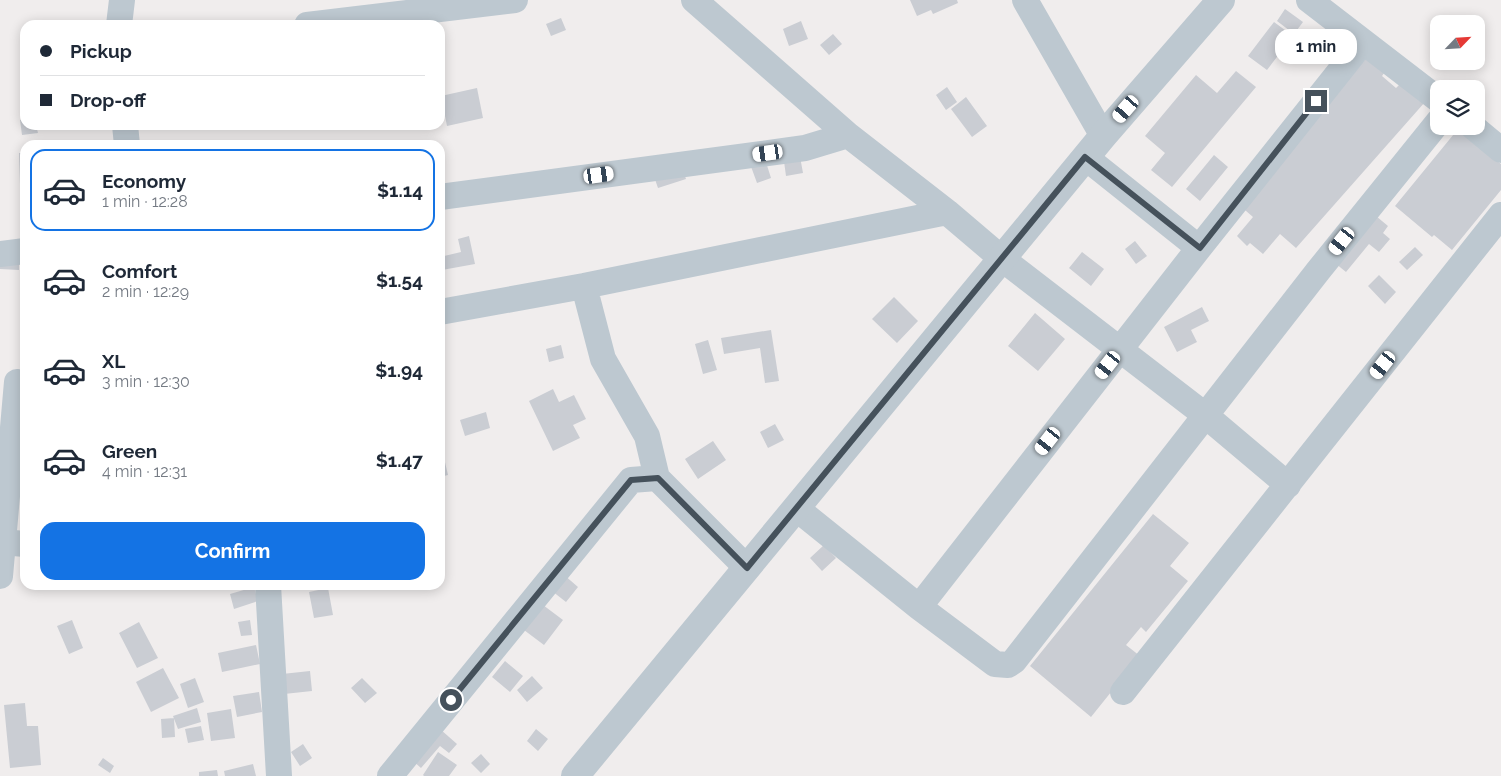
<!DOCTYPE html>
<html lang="en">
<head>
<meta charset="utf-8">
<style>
	body { margin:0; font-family:Raleway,sans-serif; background:#f2f2f3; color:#1f2937; height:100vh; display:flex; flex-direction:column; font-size:19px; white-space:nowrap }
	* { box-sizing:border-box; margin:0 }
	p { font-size:16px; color:#747a83 }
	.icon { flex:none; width:28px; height:28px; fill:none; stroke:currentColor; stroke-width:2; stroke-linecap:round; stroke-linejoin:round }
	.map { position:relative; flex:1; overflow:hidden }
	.panel { position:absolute; left:20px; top:140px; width:425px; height:450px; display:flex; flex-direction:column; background:#fff; border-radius:15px; box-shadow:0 2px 12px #0003 }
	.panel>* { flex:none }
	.guide { position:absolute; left:20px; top:20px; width:425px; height:110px; border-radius:15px; box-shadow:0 2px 12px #0003; display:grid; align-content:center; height:110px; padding:0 20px; background:#fff }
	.needle { width:32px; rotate:65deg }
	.tools { position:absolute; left:1430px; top:15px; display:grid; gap:10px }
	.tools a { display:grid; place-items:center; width:55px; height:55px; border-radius:10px; background:#fff; box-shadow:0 2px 12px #0003; font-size:25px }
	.end { position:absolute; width:22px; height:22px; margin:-11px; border:6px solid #45515b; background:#fff; box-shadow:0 0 0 2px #fff }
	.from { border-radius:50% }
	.bubble { position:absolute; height:35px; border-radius:15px; background:#fff; box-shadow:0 2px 12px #0003; font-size:16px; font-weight:700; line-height:35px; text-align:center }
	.car { position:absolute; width:15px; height:30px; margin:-15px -8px; border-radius:6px; box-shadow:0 0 4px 1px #0007; background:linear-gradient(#fff 24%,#345 0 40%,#fff 0 76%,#345 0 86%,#fff 0) }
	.guide b { display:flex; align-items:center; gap:18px; height:48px; font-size:19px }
	.guide b+b { border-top:1px solid #e0e1e3 }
	.guide i { width:12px; height:12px; background:#1f2937 }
	ul { padding:9px 0 0; list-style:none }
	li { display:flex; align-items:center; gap:15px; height:82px; margin:0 10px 8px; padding:0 10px; border:2px solid transparent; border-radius:15px }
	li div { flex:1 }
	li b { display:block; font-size:19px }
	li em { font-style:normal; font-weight:700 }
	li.current { border-color:#1473e4 }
	li>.icon { width:45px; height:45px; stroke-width:1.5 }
	.action { display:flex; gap:10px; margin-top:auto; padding:10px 20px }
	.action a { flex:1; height:58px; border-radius:15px; background:#1473e4; color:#fff; font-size:20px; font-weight:700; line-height:58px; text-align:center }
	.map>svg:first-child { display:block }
	.building { fill:#cacdd3 }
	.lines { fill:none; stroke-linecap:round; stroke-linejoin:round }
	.minor { stroke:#bdc8d0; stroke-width:26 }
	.tertiary { stroke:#bdc8d0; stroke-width:28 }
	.route { stroke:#45515b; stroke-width:6 }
</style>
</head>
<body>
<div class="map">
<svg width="1501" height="776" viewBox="0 0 1501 776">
	<rect width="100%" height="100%" fill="#f0eded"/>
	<path class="building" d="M 910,0 L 957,0 L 958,3 L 933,14 L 931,10 L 917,16 Z
		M 1285,9 L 1303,22 L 1294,34 L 1277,21 Z
		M 561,18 L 566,30 L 551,36 L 546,24 Z
		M 801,21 L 808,39 L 789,46 L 783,29 Z
		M 1274,22 L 1293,36 L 1267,70 L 1248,56 Z
		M 833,34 L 842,44 L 829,55 L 820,45 Z
		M 1370,54 L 1387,69 L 1382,76 L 1396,88 L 1402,82 L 1425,102 L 1296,248 L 1280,234 L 1263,254 L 1250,243 L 1247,246 L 1237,236 L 1253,217 L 1238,204 Z
		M 1236,71 L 1256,87 L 1172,187 L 1151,170 L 1165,153 L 1145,136 L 1196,75 L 1217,93 Z
		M 947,87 L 957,102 L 946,110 L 936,95 Z
		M 477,88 L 483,118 L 447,126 L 441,96 Z
		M 966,97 L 987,126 L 972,137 L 951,109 Z
		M 25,119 L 25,125 L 36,125 L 38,133 L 22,135 L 20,120 Z
		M 1458,129 L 1501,164 L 1501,190 L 1452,250 L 1434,235 L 1432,237 L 1395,206 Z
		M 799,151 L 803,173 L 786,176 L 783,154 Z
		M 19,153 L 25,153 L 25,184 L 20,184 Z
		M 677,153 L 686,179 L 658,188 L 649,162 Z
		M 1214,155 L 1228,167 L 1200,201 L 1186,189 Z
		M 764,156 L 771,178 L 757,183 L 749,161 Z
		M 1370,211 L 1388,226 L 1383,233 L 1390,239 L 1379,252 L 1369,244 L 1346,272 L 1330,259 Z
		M 469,236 L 475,264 L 442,270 L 440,257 L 461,252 L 458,239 Z
		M 1135,241 L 1147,256 L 1136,264 L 1125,249 Z
		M 1415,247 L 1423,255 L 1407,270 L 1399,262 Z
		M 0,252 L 19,252 L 19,270 L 0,269 Z
		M 1082,252 L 1104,269 L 1091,286 L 1069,268 Z
		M 1379,275 L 1396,292 L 1385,304 L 1368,286 Z
		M 894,297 L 918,321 L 897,343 L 872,319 Z
		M 1202,307 L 1209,321 L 1191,330 L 1197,342 L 1177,352 L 1164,327 Z
		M 1035,313 L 1065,339 L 1038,371 L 1008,346 Z
		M 771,330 L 779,381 L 765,383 L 760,348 L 724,354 L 721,338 Z
		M 708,340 L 717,370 L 703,374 L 695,344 Z
		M 561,345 L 564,358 L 549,362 L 546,349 Z
		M 553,389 L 559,402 L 574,395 L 586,419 L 573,425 L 580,438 L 553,451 L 529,401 Z
		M 486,412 L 490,428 L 465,436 L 460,420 Z
		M 775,424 L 784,440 L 768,448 L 760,432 Z
		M 713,441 L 726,460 L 698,479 L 685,459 Z
		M 440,458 L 444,458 L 448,475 L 440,477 Z
		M 1153,514 L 1189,543 L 1170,566 L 1188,581 L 1146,632 L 1141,627 L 1126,645 L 1140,656 L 1091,717 L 1030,666 Z
		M 824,545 L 836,558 L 822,571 L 810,558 Z
		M 556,568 L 578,587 L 566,602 L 543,584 Z
		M 254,587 L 258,601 L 234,609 L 230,594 Z
		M 328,588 L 333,615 L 314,618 L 309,592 Z
		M 539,602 L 563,620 L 544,645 L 520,627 Z
		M 72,620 L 83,648 L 69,654 L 57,626 Z
		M 250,620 L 252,635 L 241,636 L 238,622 Z
		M 139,622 L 158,658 L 137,668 L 119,633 Z
		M 256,645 L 260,664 L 222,672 L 218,653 Z
		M 505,661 L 523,676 L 510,692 L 492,677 Z
		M 163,668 L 179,698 L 151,712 L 136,682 Z
		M 310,671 L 312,691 L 284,694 L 282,674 Z
		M 532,676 L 543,688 L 527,702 L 517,690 Z
		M 195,678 L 204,702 L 188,708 L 180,684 Z
		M 362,678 L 377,693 L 365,703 L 351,688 Z
		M 259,692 L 262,712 L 237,717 L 233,696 Z
		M 25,703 L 27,726 L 38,726 L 41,765 L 10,768 L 4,705 Z
		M 197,708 L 201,722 L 178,729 L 173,716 Z
		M 231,709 L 235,738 L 211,741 L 207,713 Z
		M 174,718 L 175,737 L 162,738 L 161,719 Z
		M 432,722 L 457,744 L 449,753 L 440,746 L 421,768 L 404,753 Z
		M 201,726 L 204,740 L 188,743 L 185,729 Z
		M 536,729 L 548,739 L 538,751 L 527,741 Z
		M 303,744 L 312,758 L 300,766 L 291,752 Z
		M 438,752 L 457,765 L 449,776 L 424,776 L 423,775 Z
		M 481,754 L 490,764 L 481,773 L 471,763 Z
		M 103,758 L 114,766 L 110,773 L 98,765 Z
		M 253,764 L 256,776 L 225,776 L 224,771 Z
		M 217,770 L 218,776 L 199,776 L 199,772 Z"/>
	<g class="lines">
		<path class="minor" d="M 694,0 L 848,135 L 947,212 L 1001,258 L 1205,415 L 1288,485
			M 1025,0 L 1103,136
			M 1309,0 L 1439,100
			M 119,25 L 122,0
			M 307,25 L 515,0
			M 125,125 L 127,145
			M 1472,126 L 1501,150
			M 1085,157 L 1199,248
			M 440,197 L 805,148 L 848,135
			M 0,254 L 25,251
			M 584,286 L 603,359 L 647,436 L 657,478 L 747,568
			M 440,312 L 584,286 L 947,212
			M 796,508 L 919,607 L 995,664 L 1008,665 L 1014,661 L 1318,271 L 1439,121
			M 2,542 L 25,544
			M 0,576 L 17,382
			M 268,585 L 279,776
			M 919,607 L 1199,248 L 1363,42
			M 1123,692 L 1501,215
			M 390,776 L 631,480 L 657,478"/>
		<path class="tertiary" d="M 575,776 L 1103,136 L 1221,0"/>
	</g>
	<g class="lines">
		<path class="route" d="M 451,700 L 631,480 L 658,478 L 747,568 L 1085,157 L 1200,248 L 1316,101"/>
	</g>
</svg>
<div class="tools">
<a><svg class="needle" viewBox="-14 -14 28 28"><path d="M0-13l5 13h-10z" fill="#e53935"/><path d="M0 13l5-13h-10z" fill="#747a83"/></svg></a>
<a><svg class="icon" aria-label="layers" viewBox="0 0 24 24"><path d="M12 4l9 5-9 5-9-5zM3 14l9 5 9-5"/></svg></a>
</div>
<i class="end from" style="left:451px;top:700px"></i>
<i class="end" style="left:1316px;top:101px"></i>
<div class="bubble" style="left:1275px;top:29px;width:82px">1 min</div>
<i class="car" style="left:1126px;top:109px;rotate:221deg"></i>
<i class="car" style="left:768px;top:153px;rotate:262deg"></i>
<i class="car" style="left:599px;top:175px;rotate:82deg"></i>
<i class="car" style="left:1342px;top:241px;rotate:219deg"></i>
<i class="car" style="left:1108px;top:365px;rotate:218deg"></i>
<i class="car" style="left:1383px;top:365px;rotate:218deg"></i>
<i class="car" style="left:1048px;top:441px;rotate:218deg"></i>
<div class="guide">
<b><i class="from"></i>Pickup</b>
<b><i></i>Drop-off</b>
</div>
<section class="panel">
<ul>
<li class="current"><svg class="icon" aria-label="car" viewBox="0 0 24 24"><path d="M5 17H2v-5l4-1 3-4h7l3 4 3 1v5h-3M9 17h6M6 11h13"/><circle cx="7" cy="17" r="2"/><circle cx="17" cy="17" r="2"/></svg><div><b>Economy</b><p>1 min · 12:28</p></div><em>$1.14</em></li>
<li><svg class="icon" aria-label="car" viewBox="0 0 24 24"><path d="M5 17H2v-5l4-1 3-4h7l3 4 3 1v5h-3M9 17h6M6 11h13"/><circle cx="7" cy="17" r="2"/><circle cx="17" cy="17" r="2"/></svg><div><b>Comfort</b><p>2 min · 12:29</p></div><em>$1.54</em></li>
<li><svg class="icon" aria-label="car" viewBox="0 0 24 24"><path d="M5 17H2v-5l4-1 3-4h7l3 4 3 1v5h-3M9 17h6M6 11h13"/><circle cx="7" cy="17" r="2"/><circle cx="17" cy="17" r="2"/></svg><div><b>XL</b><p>3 min · 12:30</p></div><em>$1.94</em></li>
<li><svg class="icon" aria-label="car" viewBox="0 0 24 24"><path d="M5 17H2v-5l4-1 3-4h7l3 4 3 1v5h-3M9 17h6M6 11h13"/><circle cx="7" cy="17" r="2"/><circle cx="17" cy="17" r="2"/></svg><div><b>Green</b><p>4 min · 12:31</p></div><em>$1.47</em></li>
</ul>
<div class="action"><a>Confirm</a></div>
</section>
</div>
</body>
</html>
